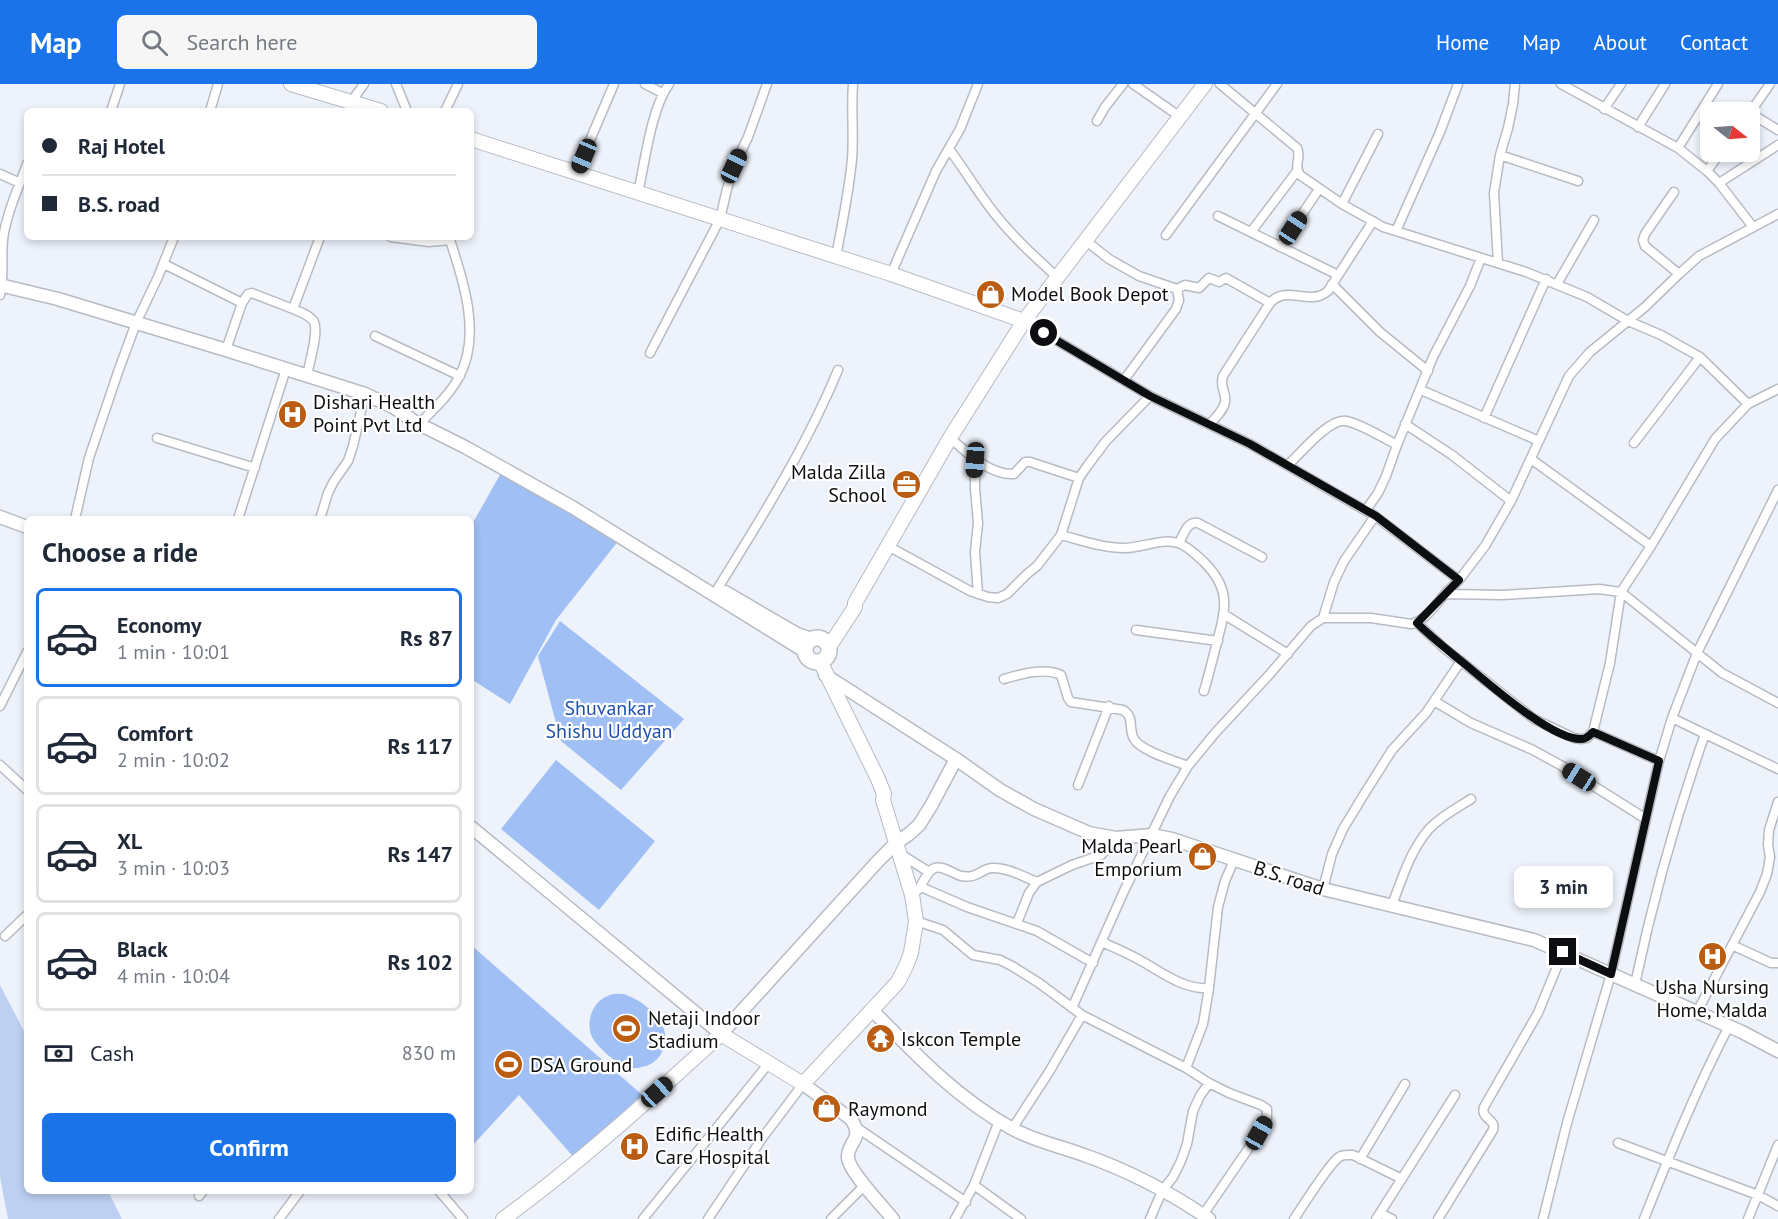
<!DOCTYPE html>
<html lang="en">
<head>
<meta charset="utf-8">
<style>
	body { margin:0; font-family:"PT Sans",sans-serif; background:#f6f6f7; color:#1f2937; height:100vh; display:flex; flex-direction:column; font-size:22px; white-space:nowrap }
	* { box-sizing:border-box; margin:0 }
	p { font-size:20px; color:#747a83 }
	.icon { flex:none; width:33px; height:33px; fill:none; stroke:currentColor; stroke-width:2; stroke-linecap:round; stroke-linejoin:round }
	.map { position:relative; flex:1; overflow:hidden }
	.sheet { position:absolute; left:24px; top:432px; width:450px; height:678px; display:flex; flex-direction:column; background:#fff; border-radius:9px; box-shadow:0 3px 9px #0003 }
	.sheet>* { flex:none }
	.guide { position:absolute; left:24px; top:24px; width:450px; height:132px; border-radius:9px; box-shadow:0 3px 9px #0003; display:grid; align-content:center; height:132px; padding:0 18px; background:#fff }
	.needle { width:39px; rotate:107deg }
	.tools { position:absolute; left:1700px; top:18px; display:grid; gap:12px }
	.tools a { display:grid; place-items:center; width:60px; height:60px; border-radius:9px; background:#fff; box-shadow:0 3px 9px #0003; font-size:30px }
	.end { position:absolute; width:27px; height:27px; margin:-14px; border:8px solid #0d0e11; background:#fff; box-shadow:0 0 0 3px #fff }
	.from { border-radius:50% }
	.bubble { position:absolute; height:42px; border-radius:9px; background:#fff; box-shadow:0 3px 9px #0003; font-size:20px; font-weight:700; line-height:42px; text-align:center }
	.car { position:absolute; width:18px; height:36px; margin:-18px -9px; border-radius:8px; box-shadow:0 0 4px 2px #0007; background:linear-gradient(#222 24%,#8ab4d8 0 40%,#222 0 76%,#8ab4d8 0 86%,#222 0) }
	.guide b { display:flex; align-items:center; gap:21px; height:57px; font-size:22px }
	.guide b+b { border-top:2px solid #e0e1e3 }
	.guide i { width:15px; height:15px; background:#1f2937 }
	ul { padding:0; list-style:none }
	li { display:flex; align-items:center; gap:18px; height:99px; margin:0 12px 9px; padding:0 6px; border:3px solid #e0e1e3; border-radius:9px }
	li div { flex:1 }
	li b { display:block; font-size:22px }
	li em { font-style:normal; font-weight:700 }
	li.active { border-color:#1a73e8 }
	li>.icon { width:54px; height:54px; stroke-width:1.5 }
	h2 { padding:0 18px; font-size:27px; line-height:72px }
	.pay { display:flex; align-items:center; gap:15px; height:66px; padding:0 18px; font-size:22px }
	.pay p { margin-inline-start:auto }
	.primary-button { display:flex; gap:12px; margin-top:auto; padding:12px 18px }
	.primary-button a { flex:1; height:69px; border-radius:9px; background:#1a73e8; color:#fff; font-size:24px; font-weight:700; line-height:69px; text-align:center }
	header { display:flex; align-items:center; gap:36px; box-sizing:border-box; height:84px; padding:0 30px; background:#1a73e8; color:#fff }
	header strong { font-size:28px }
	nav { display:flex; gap:33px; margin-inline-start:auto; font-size:21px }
	.search { width:420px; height:54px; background:#f6f6f7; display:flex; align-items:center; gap:15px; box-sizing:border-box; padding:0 21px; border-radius:9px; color:#747a83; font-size:22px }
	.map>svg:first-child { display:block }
	.green { fill:#a0bff5 }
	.water { fill:#bdd0f1 }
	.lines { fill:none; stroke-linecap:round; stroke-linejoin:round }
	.street-casing { stroke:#b6bbc4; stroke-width:11 }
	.secondary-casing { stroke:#b6bbc4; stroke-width:15 }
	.primary-casing { stroke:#b6bbc4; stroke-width:16 }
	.highway-casing { stroke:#b6bbc4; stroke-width:18 }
	.street { stroke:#fff; stroke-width:8 }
	.secondary { stroke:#fff; stroke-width:12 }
	.primary { stroke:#fff; stroke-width:14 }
	.highway { stroke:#fff; stroke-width:15 }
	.route { stroke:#0d0e11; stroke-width:8 }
	.labels { text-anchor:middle; stroke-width:4.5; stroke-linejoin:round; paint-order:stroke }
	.poi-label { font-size:20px; fill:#0d0e11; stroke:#fff; text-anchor:start }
	.park-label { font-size:20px; fill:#1f51ad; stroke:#fff }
	.street-label { font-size:20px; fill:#0d0e11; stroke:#fff }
</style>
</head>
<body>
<header>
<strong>Map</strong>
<div class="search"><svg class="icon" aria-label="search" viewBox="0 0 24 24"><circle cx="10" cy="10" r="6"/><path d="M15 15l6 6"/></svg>Search here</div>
<nav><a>Home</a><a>Map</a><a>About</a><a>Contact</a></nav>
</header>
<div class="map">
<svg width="1778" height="1135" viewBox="0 0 1778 1135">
	<rect width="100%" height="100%" fill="#edf2fb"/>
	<path class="green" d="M 505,382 L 619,456 L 556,536 L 510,620 L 471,595 L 471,442 Z
		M 560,537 L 684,635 L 621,706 L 561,657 L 538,572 Z
		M 556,676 L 655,757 L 599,826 L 501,745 Z
		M 471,861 L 648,1016 L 577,1077 L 519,1011 L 471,1063 Z
		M 624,910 C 645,917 676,942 662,968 C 659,974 653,980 646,982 C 639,984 634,985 627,983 C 616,979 598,964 592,953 C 585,937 593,916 610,911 C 614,909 619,910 624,910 Z"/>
	<path class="water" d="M 0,901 L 27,953 L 27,1107 L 108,1107 L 122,1135 L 8,1135 L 0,1093 Z"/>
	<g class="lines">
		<defs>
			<path id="street" d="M 396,0 L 407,27
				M 645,0 L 662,9
				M 1133,0 L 1179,32
				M 1220,0 L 1297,64 C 1302,74 1293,81 1300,91 L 1342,120 L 1383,143 L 1526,188 L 1587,213 L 1628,237 L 1661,251 L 1700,273 L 1748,320
				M 1561,0 L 1678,64 L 1707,87
				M 351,18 L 364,0
				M 1604,25 L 1621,0
				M 111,27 L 120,0
				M 210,27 L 218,0
				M 445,27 L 458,0
				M 1750,29 L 1778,46
				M 1749,30 L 1770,0
				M 1097,37 L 1105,23 L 1123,0
				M 1638,43 L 1665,0
				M 1678,64 L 1718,0
				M 949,65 C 965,86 978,109 995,130 C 1013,153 1035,173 1057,193
				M 1721,68 L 1707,87 L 1719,99 L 1753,143
				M 1500,71 L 1578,97
				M 576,89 L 614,0
				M 0,90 L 20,99
				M 1719,99 L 1778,61
				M 1674,108 L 1645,150 L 1643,156 L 1645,162 L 1679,190
				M 638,109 C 645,78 651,25 669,0
				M 1342,120 L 1378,50
				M 1218,132 L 1338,191
				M 1396,147 L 1440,48 L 1458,0
				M 1251,148 L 1297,87
				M 1166,151 L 1277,0
				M 391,153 L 429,158 L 450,156
				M 1085,156 L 1109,175 L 1139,192 L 1177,205 L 1179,216 L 1176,225 L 1124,296
				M 1280,163 L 1319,105
				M 836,173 C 842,140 849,108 852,75 C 854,50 851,25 853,0
				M 1498,179 L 1494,109 L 1500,71 L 1508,44 L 1513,20 L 1515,0
				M 164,180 L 242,219
				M 891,190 L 936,87 L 960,45 L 978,0
				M 1332,200 L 1380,248 L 1428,287
				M 1557,200 L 1594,136
				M 1177,205 L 1185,201 L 1199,204 L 1209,194 L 1219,198 L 1226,194 L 1270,219
				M 0,211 C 5,191 0,169 4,149 C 8,125 19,103 27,80
				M 1024,237 L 1150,312 L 1250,360 L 1375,432 L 1459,496
				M 375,252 L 460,292
				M 226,266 L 242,219 L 248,210 L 252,209 L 293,225
				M 650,269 L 720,135 L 727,105 L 734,82 L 748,53 L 767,0
				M 307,292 C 309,279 319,249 314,238 C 310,231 300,228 293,225 L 320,153
				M 1421,306 L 1539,357
				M 1484,334 L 1546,195
				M 423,336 C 436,323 450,310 459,293 C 482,251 463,195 449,153
				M 1210,340 C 1215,334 1224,326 1225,318 C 1227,308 1219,304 1223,292 L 1270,219 C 1287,200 1309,223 1328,207 L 1373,137
				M 1405,340 L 1452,371 L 1511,417
				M 157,354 L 255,384
				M 950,354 C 968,369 989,391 1014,390 L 1025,378 L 1030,378 L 1079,394
				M 1634,359 L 1700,273
				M 1531,375 L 1651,462
				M 975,376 L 975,405 L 978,439 L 975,468 L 978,510
				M 1288,381 C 1300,370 1329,334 1346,337 C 1359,339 1384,354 1397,361
				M 1366,426 L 1378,409 L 1386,392 L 1397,361 L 1433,273 L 1470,202 L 1481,174
				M 75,435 L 89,374 L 118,288 L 136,239 L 158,193 L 174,153
				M 238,435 L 286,285
				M 320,435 L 328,409 L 334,397 L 348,377 L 353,362 L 365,310
				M 1061,451 C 1081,456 1102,464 1124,464 C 1142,464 1161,454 1178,459 C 1188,462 1196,471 1204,478 C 1231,505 1226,524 1217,558 C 1213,574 1209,590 1204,607
				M 1179,459 C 1184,450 1187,437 1198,439 L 1262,473
				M 888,462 L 970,507 L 988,513 L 998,514 L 1007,510 L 1027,490 L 1037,482 L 1061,451 L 1079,394 L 1088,381 L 1106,357 L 1150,312
				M 718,504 C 762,433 806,363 838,286
				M 1445,510 L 1459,496 L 1485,462 L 1511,417 L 1569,292 L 1590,268 L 1645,223 L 1679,190 L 1699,172 L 1778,130
				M 1225,531 L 1288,570
				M 1323,534 L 1334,498 L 1344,477 L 1375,432
				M 1417,539 L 1444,564 L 1534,635 L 1574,654 L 1581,655 L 1587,654 L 1593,648 L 1659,677 L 1672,634 L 1697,569 L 1778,406
				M 1136,546 L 1218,557
				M 1004,595 C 1021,590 1045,583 1061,591 L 1068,614 L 1071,618 L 1123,626 C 1135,633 1128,645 1134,655 C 1141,667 1175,677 1188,682
				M 1434,617 L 1471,639 L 1533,666 L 1562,682 L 1646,735
				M 0,622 L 27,568
				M 1672,634 L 1778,685
				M 1593,648 L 1610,579 L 1621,508 L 1651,462 L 1715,355 L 1748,320 L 1778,305
				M 0,681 L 27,706
				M 1078,701 L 1109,622
				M 902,771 L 929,788
				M 921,803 L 967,823 L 1037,847 L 1093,879
				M 1323,805 L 1332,770 L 1343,745 L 1363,712 L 1392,666 L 1426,629 L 1461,577
				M 918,806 C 923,800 927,786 935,784 C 942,781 954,790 961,792 C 978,795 980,785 992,784 C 1007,783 1024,793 1037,798
				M 1392,821 C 1402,795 1410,767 1429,745 C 1441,732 1457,724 1471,715
				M 916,837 L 943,846 L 973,871 L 1000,876 L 1012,882 L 1039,899 L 1082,931 L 1186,984 L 1209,999 L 1229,1009 L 1261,1021 L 1267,1025 L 1267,1034 L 1259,1049 L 1203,1131
				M 1017,839 L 1029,809 L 1037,798 L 1072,781 L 1101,771 L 1116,754
				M 5,852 L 27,831
				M 1102,858 C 1113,863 1125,868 1136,874 C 1159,886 1182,906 1209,904
				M 1732,861 L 1771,879 L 1778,879
				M 1635,900 C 1653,815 1676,732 1705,650
				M 1072,924 L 1124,807 L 1170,712 L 1188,682 L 1216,648 L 1269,591 L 1311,542 L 1323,534 L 1371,534 L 1411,540 C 1425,537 1436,520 1445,510 L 1503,511 L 1599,505 L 1621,508 L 1722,589 L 1778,619
				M 1697,928 L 1760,808 L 1767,790 L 1770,773 L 1768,761 L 1769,746 L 1778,718
				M 1186,984 L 1203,940 L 1209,904 L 1218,823 L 1225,797 L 1234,776
				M 856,1043 L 966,1118
				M 1012,1045 L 1049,988 L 1082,931
				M 1618,1059 L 1758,1111 L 1778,1122
				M 1360,1075 L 1405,1000
				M 974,1101 L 1021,1135
				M 439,1107 L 463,1135
				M 199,1112 L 203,1107
				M 1380,1129 L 1455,1011
				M 279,1135 L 300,1107
				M 643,1135 L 769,979
				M 708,1135 L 763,1053 L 803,1000
				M 831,1135 L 865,1101
				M 955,1135 L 974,1101 L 999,1037
				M 1150,1135 L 1162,1107 L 1173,1093 L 1181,1077 L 1187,1060 L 1193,1027 L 1200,1012 L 1209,999
				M 1294,1135 C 1303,1122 1328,1081 1339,1073 C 1343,1070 1348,1071 1353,1071 L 1402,1095
				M 1376,1135 L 1380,1129 L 1392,1135
				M 1438,1135 L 1493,1046 C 1497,1035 1480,1035 1484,1023 L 1538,929 L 1563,868
				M 1543,1135 L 1567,1039 L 1611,890 L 1659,677
				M 1644,1135 C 1670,1070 1696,1005 1729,942
				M 1748,1135 L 1778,1061"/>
			<path id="secondary" d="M 0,201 L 58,215 L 226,266 L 365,310 L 395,324 L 415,338 L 465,363 L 572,423 L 806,568
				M 0,433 L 27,443
				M 725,508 L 797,550 L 812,555
				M 825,591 L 956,675 L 1000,706 L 1034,725 L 1089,749 L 1116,754 L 1152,751 L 1172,755 L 1323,805 L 1534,856 L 1742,948 L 1778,967
				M 471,743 L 721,950 L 878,777 L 896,759 L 909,750 L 919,741 L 931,722 L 956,675
				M 873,927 C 915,970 958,1015 1011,1044 C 1034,1057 1060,1062 1084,1071 C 1127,1086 1171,1109 1209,1135
				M 803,1000 L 851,1035 C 865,1056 847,1057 848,1074 C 849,1087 883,1123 893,1135"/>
			<path id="primary" d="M 291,0 L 381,27
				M 471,55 L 891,190 L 1024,237
				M 829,563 L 855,523 L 855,519 L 950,354 L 1024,237 L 1205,0
				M 503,1135 C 580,1079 651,1014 721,950 L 803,1000 L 898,898 L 906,882 L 911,869 L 916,837 L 912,811 L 883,716 L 884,710 L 878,695 L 820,577"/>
			<path id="highway" d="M805 566a12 12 0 1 1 24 0a12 12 0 1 1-24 0Z"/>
		</defs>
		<use href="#street" class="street-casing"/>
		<use href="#secondary" class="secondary-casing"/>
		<use href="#primary" class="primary-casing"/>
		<use href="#highway" class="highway-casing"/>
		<use href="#street" class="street"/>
		<use href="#secondary" class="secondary"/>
		<use href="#primary" class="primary"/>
		<use href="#highway" class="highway"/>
	</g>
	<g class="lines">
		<path class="route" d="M 1044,249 L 1150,312 L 1250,360 L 1376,432 L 1459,496 L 1417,539 C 1432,554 1449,567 1466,581 C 1488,599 1553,657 1582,655 C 1587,655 1590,651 1593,648 L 1659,677 L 1611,890 L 1563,868"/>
	</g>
	<defs>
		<symbol id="shop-disc" viewBox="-11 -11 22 22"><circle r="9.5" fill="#ba5c11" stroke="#fff"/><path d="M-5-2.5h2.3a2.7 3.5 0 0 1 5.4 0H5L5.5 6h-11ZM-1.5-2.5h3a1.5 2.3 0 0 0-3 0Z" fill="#fff"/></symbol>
		<symbol id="hospital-disc" viewBox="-11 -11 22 22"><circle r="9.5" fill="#ba5c11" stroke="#fff"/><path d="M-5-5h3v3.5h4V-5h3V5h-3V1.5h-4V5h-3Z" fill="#fff"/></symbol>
		<symbol id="office-disc" viewBox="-11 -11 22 22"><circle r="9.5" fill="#ba5c11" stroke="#fff"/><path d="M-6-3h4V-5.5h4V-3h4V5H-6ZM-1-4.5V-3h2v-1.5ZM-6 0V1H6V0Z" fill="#fff"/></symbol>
		<symbol id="stadium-disc" viewBox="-11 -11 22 22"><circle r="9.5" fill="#ba5c11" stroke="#fff"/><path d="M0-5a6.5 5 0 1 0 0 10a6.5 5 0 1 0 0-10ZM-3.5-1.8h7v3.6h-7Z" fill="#fff"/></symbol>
		<symbol id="temple-disc" viewBox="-11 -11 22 22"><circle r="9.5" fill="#ba5c11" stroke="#fff"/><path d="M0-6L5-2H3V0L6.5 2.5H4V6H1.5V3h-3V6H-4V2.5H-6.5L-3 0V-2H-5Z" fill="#fff"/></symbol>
	</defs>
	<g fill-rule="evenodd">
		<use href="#shop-disc" x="974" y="194" width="33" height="33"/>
		<use href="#hospital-disc" x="276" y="314" width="33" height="33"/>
		<use href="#office-disc" x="890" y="384" width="33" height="33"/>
		<use href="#shop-disc" x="1186" y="756" width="33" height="33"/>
		<use href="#hospital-disc" x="1696" y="856" width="33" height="33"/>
		<use href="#stadium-disc" x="610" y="928" width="33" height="33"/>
		<use href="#temple-disc" x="864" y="938" width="33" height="33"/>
		<use href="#stadium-disc" x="492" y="964" width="33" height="33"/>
		<use href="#shop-disc" x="810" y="1008" width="33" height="33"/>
		<use href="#hospital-disc" x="618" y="1046" width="33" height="33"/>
	</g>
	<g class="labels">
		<g class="poi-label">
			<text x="1011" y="217">Model Book Depot</text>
			<text x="313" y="325">Dishari Health<tspan x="313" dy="23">Point Pvt Ltd</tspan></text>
			<text x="886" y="395" text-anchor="end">Malda Zilla<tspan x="886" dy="23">School</tspan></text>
			<text x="1182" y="769" text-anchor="end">Malda Pearl<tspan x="1182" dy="23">Emporium</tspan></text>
			<text x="1712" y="910" text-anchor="middle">Usha Nursing<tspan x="1712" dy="23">Home, Malda</tspan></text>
			<text x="648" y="941">Netaji Indoor<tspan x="648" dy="23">Stadium</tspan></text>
			<text x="901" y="962">Iskcon Temple</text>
			<text x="530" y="988">DSA Ground</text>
			<text x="848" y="1032">Raymond</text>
			<text x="655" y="1057">Edific Health<tspan x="655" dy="23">Care Hospital</tspan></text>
		</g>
		<g class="park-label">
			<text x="609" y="631">Shuvankar<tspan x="609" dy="23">Shishu Uddyan</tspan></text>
		</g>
		<g class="street-label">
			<text transform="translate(1289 794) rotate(18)" y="7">B.S. road</text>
		</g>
	</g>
</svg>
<div class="tools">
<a><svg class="needle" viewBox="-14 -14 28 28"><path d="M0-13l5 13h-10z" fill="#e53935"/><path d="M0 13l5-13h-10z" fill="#747a83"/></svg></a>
</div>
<i class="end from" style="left:1044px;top:249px"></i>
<i class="end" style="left:1563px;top:868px"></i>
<div class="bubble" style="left:1514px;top:782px;width:99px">3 min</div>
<i class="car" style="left:584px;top:72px;rotate:203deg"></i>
<i class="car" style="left:734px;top:82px;rotate:25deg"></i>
<i class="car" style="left:1293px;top:144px;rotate:33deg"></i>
<i class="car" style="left:975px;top:376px;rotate:184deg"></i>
<i class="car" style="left:1579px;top:693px;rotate:302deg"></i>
<i class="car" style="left:657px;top:1008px;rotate:48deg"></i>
<i class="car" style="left:1259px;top:1049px;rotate:29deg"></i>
<div class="guide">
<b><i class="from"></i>Raj Hotel</b>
<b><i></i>B.S. road</b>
</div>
<section class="sheet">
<h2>Choose a ride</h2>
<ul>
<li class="active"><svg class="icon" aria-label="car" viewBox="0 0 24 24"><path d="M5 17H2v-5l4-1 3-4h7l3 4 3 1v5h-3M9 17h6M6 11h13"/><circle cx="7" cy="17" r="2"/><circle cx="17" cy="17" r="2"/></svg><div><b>Economy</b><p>1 min · 10:01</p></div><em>Rs 87</em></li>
<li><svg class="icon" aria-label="car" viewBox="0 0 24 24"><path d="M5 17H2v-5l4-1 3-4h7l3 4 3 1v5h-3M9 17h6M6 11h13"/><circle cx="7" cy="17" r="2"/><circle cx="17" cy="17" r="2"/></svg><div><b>Comfort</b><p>2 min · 10:02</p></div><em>Rs 117</em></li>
<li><svg class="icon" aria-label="car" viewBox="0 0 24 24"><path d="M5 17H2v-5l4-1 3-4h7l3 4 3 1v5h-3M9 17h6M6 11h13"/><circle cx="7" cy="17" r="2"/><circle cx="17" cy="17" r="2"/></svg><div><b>XL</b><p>3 min · 10:03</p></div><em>Rs 147</em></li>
<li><svg class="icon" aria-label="car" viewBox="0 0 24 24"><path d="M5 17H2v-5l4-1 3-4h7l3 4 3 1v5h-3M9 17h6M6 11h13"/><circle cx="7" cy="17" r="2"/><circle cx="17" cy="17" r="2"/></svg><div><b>Black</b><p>4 min · 10:04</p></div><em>Rs 102</em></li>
</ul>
<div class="pay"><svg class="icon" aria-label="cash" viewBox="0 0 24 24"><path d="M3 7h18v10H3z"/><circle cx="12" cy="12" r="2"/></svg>Cash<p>830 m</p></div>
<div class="primary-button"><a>Confirm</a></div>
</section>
</div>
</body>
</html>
